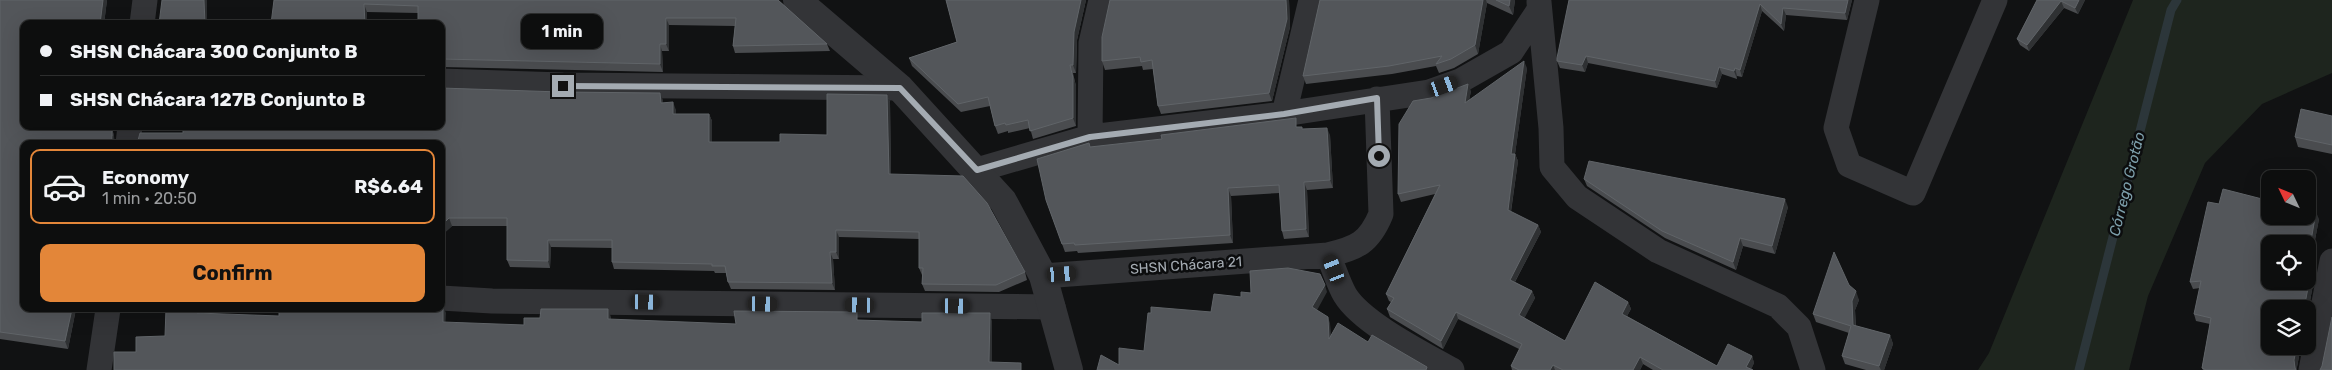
<!DOCTYPE html>
<html lang="en">
<head>
<meta charset="utf-8">
<style>
	body { margin:0; font-family:Rubik,sans-serif; background:#161717; color:#f1f3f6; height:100vh; display:flex; flex-direction:column; font-size:19px; white-space:nowrap }
	* { box-sizing:border-box; margin:0 }
	p { font-size:16px; color:#9a9c9e }
	.icon { flex:none; width:28px; height:28px; fill:none; stroke:currentColor; stroke-width:2; stroke-linecap:round; stroke-linejoin:round }
	.map { position:relative; flex:1; overflow:hidden }
	.sheet { position:absolute; left:20px; top:140px; width:425px; height:172px; display:flex; flex-direction:column; background:#0d0e0e; border-radius:10px; box-shadow:0 5px 20px #0002,0 0 0 1px #2d2e2e }
	.sheet>* { flex:none }
	.top-card { position:absolute; left:20px; top:20px; width:425px; height:110px; border-radius:10px; box-shadow:0 5px 20px #0002,0 0 0 1px #2d2e2e; display:grid; align-content:center; height:110px; padding:0 20px; background:#0d0e0e }
	.needle { width:32px; rotate:313deg }
	.buttons { position:absolute; left:2261px; top:170px; display:grid; gap:10px }
	.buttons a { display:grid; place-items:center; width:55px; height:55px; border-radius:10px; background:#0d0e0e; box-shadow:0 5px 20px #0002,0 0 0 1px #2d2e2e; font-size:25px }
	.end { position:absolute; width:22px; height:22px; margin:-11px; border:6px solid #a4abb2; background:#111; box-shadow:0 0 0 2px #111 }
	.from { border-radius:50% }
	.bubble { position:absolute; height:35px; border-radius:10px; background:#0d0e0e; box-shadow:0 5px 20px #0002,0 0 0 1px #2d2e2e; font-size:16px; font-weight:700; line-height:35px; text-align:center }
	.car { position:absolute; width:15px; height:30px; margin:-15px -8px; border-radius:6px; box-shadow:0 0 4px 1px #0007; background:linear-gradient(#222 24%,#8ab4d8 0 40%,#222 0 76%,#8ab4d8 0 86%,#222 0) }
	.top-card b { display:flex; align-items:center; gap:18px; height:48px; font-size:19px }
	.top-card b+b { border-top:1px solid #2d2e2e }
	.top-card i { width:12px; height:12px; background:#f1f3f6 }
	ul { padding:9px 0 0; list-style:none }
	li { display:flex; align-items:center; gap:15px; height:75px; margin:0 10px 8px; padding:0 10px; border:2px solid transparent; border-radius:10px }
	li div { flex:1 }
	li b { display:block; font-size:19px }
	li em { font-style:normal; font-weight:700 }
	li.on { border-color:#e38639 }
	li>.icon { width:45px; height:45px; stroke-width:1.5 }
	.cta { display:flex; gap:10px; margin-top:auto; padding:10px 20px }
	.cta a { flex:1; height:58px; border-radius:10px; background:#e38639; color:#111; font-size:20px; font-weight:700; line-height:58px; text-align:center }
	.map>svg:first-child { display:block }
	.green { fill:#1e251e }
	.lines { fill:none; stroke-linecap:round; stroke-linejoin:round }
	.stream { stroke:#2c363a; stroke-width:9 }
	.minor { stroke:#333437; stroke-width:25 }
	.tertiary { stroke:#333437; stroke-width:28 }
	.wall { fill:#4a4c4f }
	.shaded-wall { fill:#2f3133 }
	.building { fill:#53565a; stroke:#606468 }
	.route { stroke:#a4abb2; stroke-width:6 }
	.labels { text-anchor:middle; stroke-width:5; stroke-linejoin:round; paint-order:stroke }
	.street-label { font-size:14px; fill:#a4abb2; stroke:#0c0d0e }
	.water-label { font-size:15px; font-style:italic; fill:#7d9fab; stroke:#0c0d0e }
</style>
</head>
<body>
<div class="map">
<svg width="2332" height="370" viewBox="0 0 2332 370">
	<rect width="100%" height="100%" fill="#111213"/>
	<path class="green" d="M 2133,0 L 2332,0 L 2332,73 L 2262,104 L 2205,163 L 2148,296 L 2129,370 L 1978,370 L 1989,353 Z"/>
	<g class="lines">
		<path class="stream" d="M 2079,370 L 2171,10 L 2177,0"/>
		<path class="minor" d="M 1867,0 L 1836,128 L 1849,165 L 1913,193 L 1995,0
			M 1539,2 L 1551,128 L 1552,167 L 1577,197 L 1658,251 L 1778,306 L 1799,327 L 1813,370
			M 142,24 L 145,0
			M 441,81 L 563,85 L 900,88
			M 1284,114 L 1311,0
			M 1090,137 L 1091,43 L 1101,0
			M 128,144 L 130,126
			M 977,170 L 1090,137 L 1284,114 L 1429,92 L 1460,81 L 1511,52 L 1539,10
			M 1328,255 C 1334,268 1338,283 1345,295 C 1362,323 1422,353 1452,370
			M 1043,276 L 1328,255 C 1357,248 1369,243 1381,214 L 1377,99
			M 441,298 L 492,301 L 1053,307
			M 99,370 L 108,309
			M 2311,370 L 2332,261"/>
		<path class="tertiary" d="M 797,0 L 900,88 L 1003,201 L 1043,276 L 1069,370"/>
	</g>
	<path class="wall" d="M 0,0 L 107,0 L 104,24 L 24,24 L 24,126 L 112,128 L 114,136 L 24,144 L 24,309 L 76,309 L 68,349 L 0,339 Z
		M 274,0 L 778,0 L 827,44 L 830,51 L 735,53 L 733,46 L 735,26 L 669,25 L 669,51 L 662,51 L 663,72 L 441,67 L 441,24 L 418,13 L 367,12 Z
		M 946,0 L 1086,0 L 1077,40 L 1076,73 L 1073,73 L 1076,86 L 1076,126 L 1033,139 L 1030,128 L 1008,133 L 1008,131 L 998,134 L 995,126 L 990,106 L 961,112 L 912,66 L 909,58 L 957,42 Z
		M 1110,0 L 1289,0 L 1290,27 L 1272,101 L 1161,114 L 1158,106 L 1153,69 L 1143,70 L 1142,66 L 1105,70 L 1102,61 Z
		M 1320,0 L 1515,0 L 1513,15 L 1487,3 L 1478,54 L 1454,68 L 1439,73 L 1436,66 L 1392,74 L 1306,84 L 1303,76 Z
		M 1569,0 L 1852,0 L 1847,20 L 1786,15 L 1784,31 L 1762,11 L 1742,77 L 1737,76 L 1737,79 L 1722,74 L 1717,88 L 1588,63 L 1585,72 L 1560,68 L 1557,61 Z
		M 2037,0 L 2085,0 L 2078,14 L 2064,8 L 2029,51 L 2020,45 L 2017,39 Z
		M 1527,68 L 1515,154 L 1518,161 L 1511,212 L 1538,225 L 1541,232 L 1515,282 L 1532,291 L 1535,298 L 1524,318 L 1565,341 L 1628,302 L 1631,309 L 1627,316 L 1717,366 L 1752,356 L 1754,363 L 1751,369 L 1753,370 L 1653,370 L 1643,364 L 1640,370 L 1512,370 L 1511,366 L 1519,349 L 1458,319 L 1443,349 L 1390,317 L 1387,309 L 1391,302 L 1389,301 L 1386,294 L 1435,194 L 1401,202 L 1398,194 L 1431,98 L 1471,91 L 1469,100 Z
		M 887,95 L 890,102 L 891,174 L 1025,272 L 1027,280 L 999,292 L 925,291 L 922,284 L 922,275 L 919,268 L 919,239 L 839,237 L 839,259 L 833,259 L 835,290 L 731,289 L 728,282 L 726,273 L 715,273 L 714,271 L 614,269 L 612,262 L 612,248 L 551,247 L 550,268 L 510,267 L 507,260 L 507,226 L 452,226 L 441,236 L 441,144 L 183,133 L 663,100 L 663,103 L 676,110 L 676,114 L 709,114 L 712,121 L 712,142 L 780,142 L 827,135 Z
		M 2332,116 L 2332,154 L 2298,147 L 2295,137 Z
		M 1298,127 L 1302,129 L 1330,135 L 1333,188 L 1307,190 L 1309,237 L 1284,239 L 1282,231 L 1280,193 L 1231,196 L 1233,243 L 1078,253 L 1077,251 L 1065,252 L 1046,200 L 1091,147 Z
		M 1584,179 L 1788,207 L 1775,254 L 1743,246 L 1736,270 L 1665,238 L 1587,186 Z
		M 2219,204 L 2319,219 L 2309,271 L 2314,279 L 2308,312 L 2308,309 L 2297,367 L 2297,370 L 2203,370 L 2202,368 L 2210,324 L 2196,321 L 2194,314 L 2200,288 L 2193,289 L 2190,282 Z
		M 1849,285 L 1859,300 L 1855,310 L 1856,326 L 1890,335 L 1893,344 L 1884,370 L 1866,370 L 1845,364 L 1842,356 L 1849,333 L 1816,322 L 1813,314 Z"/>
	<path class="shaded-wall" d="M 103,0 L 107,0 L 104,24 L 100,24 Z
		M 204,0 L 207,0 L 207,24 L 205,24 Z
		M 1081,0 L 1086,0 L 1077,40 L 1076,73 L 1073,65 L 1074,32 Z
		M 1286,0 L 1289,0 L 1290,27 L 1272,101 L 1269,93 Z
		M 1483,0 L 1486,0 L 1487,3 L 1478,54 L 1475,45 Z
		M 1510,0 L 1515,0 L 1513,15 L 1509,6 Z
		M 1848,0 L 1852,0 L 1847,20 L 1845,13 Z
		M 2079,0 L 2085,0 L 2078,14 L 2075,8 Z
		M 2061,1 L 2064,8 L 2029,51 L 2027,45 Z
		M 364,4 L 367,12 L 367,24 L 365,24 Z
		M 1760,4 L 1762,11 L 1742,77 L 1740,70 Z
		M 1783,8 L 1786,15 L 1784,31 L 1781,24 Z
		M 666,18 L 669,25 L 669,51 L 666,44 Z
		M 660,44 L 662,51 L 663,72 L 660,64 Z
		M 1586,56 L 1588,63 L 1585,72 L 1582,65 Z
		M 1524,61 L 1527,68 L 1515,154 L 1518,161 L 1510,217 L 1508,210 L 1511,154 Z
		M 1070,65 L 1076,86 L 1076,126 L 1073,118 Z
		M 1719,67 L 1722,74 L 1717,88 L 1715,81 Z
		M 1735,68 L 1737,76 L 1737,79 L 1734,71 Z
		M 1468,84 L 1471,91 L 1467,111 L 1465,103 Z
		M 660,93 L 663,100 L 663,110 L 661,103 Z
		M 887,95 L 890,102 L 891,182 L 889,174 Z
		M 673,102 L 676,110 L 676,121 L 673,114 Z
		M 709,114 L 712,121 L 712,149 L 709,142 Z
		M 112,128 L 114,136 L 115,144 L 113,144 Z
		M 1327,128 L 1330,135 L 1333,188 L 1330,180 Z
		M 1304,182 L 1307,190 L 1309,237 L 1306,229 Z
		M 1228,188 L 1231,196 L 1233,243 L 1230,235 Z
		M 1785,199 L 1788,207 L 1775,254 L 1772,246 Z
		M 2316,212 L 2319,219 L 2308,276 L 2308,258 Z
		M 449,218 L 452,226 L 441,236 L 441,226 Z
		M 1538,225 L 1541,232 L 1512,287 L 1510,280 Z
		M 836,230 L 839,237 L 839,259 L 836,252 Z
		M 1740,238 L 1743,246 L 1736,270 L 1733,262 Z
		M 548,240 L 551,247 L 550,268 L 548,261 Z
		M 830,252 L 833,259 L 835,290 L 832,283 Z
		M 2311,272 L 2314,279 L 2308,312 L 2308,309 L 2304,309 Z
		M 1325,285 L 1327,292 L 1315,314 L 1312,307 Z
		M 1532,291 L 1535,298 L 1522,323 L 1519,315 Z
		M 1856,291 L 1859,300 L 1855,310 L 1856,334 L 1853,325 L 1852,301 Z
		M 1628,302 L 1631,309 L 1624,321 L 1622,314 Z
		M 443,305 L 446,313 L 445,329 L 443,322 Z
		M 72,309 L 76,309 L 68,349 L 65,341 Z
		M 197,309 L 199,309 L 199,320 L 197,313 Z
		M 608,309 L 611,317 L 611,326 L 608,319 Z
		M 1456,312 L 1458,319 L 1443,349 L 1441,341 Z
		M 990,313 L 992,321 L 992,370 L 989,362 Z
		M 1328,317 L 1330,323 L 1332,345 L 1329,339 Z
		M 1890,335 L 1893,344 L 1884,370 L 1881,370 L 1879,366 Z
		M 2297,346 L 2301,346 L 2297,367 L 2297,370 L 2296,370 L 2294,360 Z
		M 1752,356 L 1754,363 L 1751,370 L 1746,367 Z
		M 1640,357 L 1643,364 L 1640,370 L 1633,370 Z
		M 1553,365 L 1555,370 L 1550,370 Z"/>
	<path class="building" d="M 0,0 L 103,0 L 100,24 L 24,24 L 24,126 L 100,126 L 112,128 L 112,143 L 113,144 L 24,144 L 24,309 L 72,309 L 65,341 L 0,332 Z
		M 162,0 L 204,0 L 205,24 L 159,24 Z
		M 274,0 L 778,0 L 827,44 L 733,46 L 736,18 L 666,18 L 666,44 L 660,44 L 660,64 L 441,59 L 441,24 L 418,24 L 418,6 L 364,4 L 365,24 L 271,24 Z
		M 946,0 L 1081,0 L 1074,32 L 1073,65 L 1070,65 L 1073,78 L 1073,118 L 1030,131 L 1028,120 L 1006,125 L 1005,123 L 995,126 L 988,97 L 958,104 L 909,58 L 957,42 Z
		M 1110,0 L 1286,0 L 1287,19 L 1269,93 L 1158,106 L 1152,60 L 1141,62 L 1140,57 L 1102,61 L 1102,37 Z
		M 1320,0 L 1483,0 L 1475,45 L 1451,59 L 1436,64 L 1442,56 L 1389,66 L 1303,76 Z
		M 1496,0 L 1510,0 L 1509,6 Z
		M 1569,0 L 1848,0 L 1845,13 L 1783,8 L 1781,24 L 1760,4 L 1740,70 L 1735,68 L 1734,71 L 1719,67 L 1715,81 L 1586,56 L 1582,65 L 1557,61 L 1557,58 Z
		M 2037,0 L 2079,0 L 2075,8 L 2061,1 L 2027,45 L 2017,39 Z
		M 1524,61 L 1511,154 L 1515,154 L 1508,210 L 1538,225 L 1510,280 L 1532,291 L 1519,315 L 1565,341 L 1595,282 L 1628,302 L 1622,314 L 1717,366 L 1728,344 L 1752,356 L 1746,367 L 1753,370 L 1663,370 L 1640,357 L 1633,370 L 1563,370 L 1553,365 L 1550,370 L 1519,370 L 1511,366 L 1522,344 L 1456,312 L 1441,341 L 1387,309 L 1394,298 L 1386,294 L 1440,185 L 1398,194 L 1399,124 L 1413,101 L 1431,98 L 1468,84 L 1465,103 Z
		M 441,88 L 560,92 L 660,93 L 661,103 L 673,102 L 673,114 L 709,114 L 709,142 L 780,142 L 780,134 L 827,135 L 827,94 L 887,95 L 889,174 L 963,176 L 987,203 L 1025,272 L 996,285 L 922,284 L 923,268 L 919,268 L 919,232 L 836,230 L 836,252 L 830,252 L 832,283 L 728,282 L 725,266 L 712,266 L 712,264 L 612,262 L 612,240 L 548,240 L 548,261 L 507,260 L 507,218 L 449,218 L 441,226 L 441,144 L 137,144 L 140,133 L 183,133 L 183,126 L 441,126 Z
		M 2301,109 L 2332,116 L 2332,145 L 2295,137 Z
		M 1296,118 L 1296,127 L 1302,127 L 1302,129 L 1327,128 L 1330,180 L 1304,182 L 1306,229 L 1282,231 L 1279,185 L 1228,188 L 1230,235 L 1075,245 L 1074,243 L 1062,244 L 1046,200 L 1037,159 L 1089,143 L 1090,147 L 1162,139 L 1161,135 Z
		M 1589,161 L 1785,199 L 1772,246 L 1740,238 L 1733,262 L 1662,231 L 1584,179 Z
		M 2223,189 L 2270,201 L 2270,216 L 2308,216 L 2308,210 L 2316,212 L 2308,258 L 2308,244 L 2270,244 L 2270,281 L 2308,281 L 2308,271 L 2311,272 L 2304,309 L 2270,309 L 2270,346 L 2297,346 L 2294,360 L 2295,368 L 2296,370 L 2206,370 L 2202,368 L 2211,318 L 2194,314 L 2201,281 L 2190,282 L 2208,202 L 2219,204 Z
		M 1834,252 L 1849,285 L 1856,291 L 1852,301 L 1853,325 L 1890,335 L 1879,366 L 1842,356 L 1851,326 L 1813,314 Z
		M 1288,268 L 1320,274 L 1325,285 L 1312,307 L 1328,317 L 1329,339 L 1338,323 L 1368,342 L 1372,335 L 1427,367 L 1426,370 L 1097,370 L 1101,355 L 1119,365 L 1119,348 L 1144,351 L 1148,313 L 1151,313 L 1151,307 L 1211,312 L 1214,294 L 1241,297 L 1241,292 L 1251,293 L 1250,271 Z
		M 441,305 L 443,305 L 443,322 L 524,325 L 524,318 L 540,318 L 541,309 L 608,309 L 608,319 L 736,324 L 734,311 L 857,312 L 857,320 L 922,322 L 922,313 L 990,313 L 989,362 L 1021,363 L 1021,370 L 114,370 L 114,352 L 136,352 L 136,337 L 165,336 L 166,309 L 197,309 L 197,313 L 279,316 L 279,309 L 441,309 Z
		M 2332,317 L 2332,370 L 2320,370 L 2322,366 Z"/>
	<g class="lines">
		<path class="route" d="M 563,86 L 900,88 L 977,170 L 1090,137 L 1284,114 L 1377,98 L 1379,156"/>
	</g>
	<g class="labels">
		<g class="street-label">
			<text transform="translate(1186 265) rotate(-4)" y="5">SHSN Chácara 21</text>
		</g>
		<g class="water-label">
			<text transform="translate(2127 184) rotate(-76)" y="5">Córrego Grotão</text>
		</g>
	</g>
</svg>
<div class="buttons">
<a><svg class="needle" viewBox="-14 -14 28 28"><path d="M0-13l5 13h-10z" fill="#e53935"/><path d="M0 13l5-13h-10z" fill="#9a9c9e"/></svg></a>
<a><svg class="icon" aria-label="locate" viewBox="0 0 24 24"><circle cx="12" cy="12" r="6"/><path d="M12 2v4M12 18v4M2 12h4M18 12h4"/></svg></a>
<a><svg class="icon" aria-label="layers" viewBox="0 0 24 24"><path d="M12 4l9 5-9 5-9-5zM3 14l9 5 9-5"/></svg></a>
</div>
<i class="end from" style="left:1379px;top:156px"></i>
<i class="end" style="left:563px;top:86px"></i>
<div class="bubble" style="left:521px;top:14px;width:82px">1 min</div>
<i class="car" style="left:1444px;top:86px;rotate:70deg"></i>
<i class="car" style="left:1334px;top:269px;rotate:338deg"></i>
<i class="car" style="left:1062px;top:274px;rotate:86deg"></i>
<i class="car" style="left:646px;top:302px;rotate:91deg"></i>
<i class="car" style="left:763px;top:304px;rotate:91deg"></i>
<i class="car" style="left:860px;top:305px;rotate:271deg"></i>
<i class="car" style="left:956px;top:306px;rotate:91deg"></i>
<div class="top-card">
<b><i class="from"></i>SHSN Chácara 300 Conjunto B</b>
<b><i></i>SHSN Chácara 127B Conjunto B</b>
</div>
<section class="sheet">
<ul>
<li class="on"><svg class="icon" aria-label="car" viewBox="0 0 24 24"><path d="M5 17H2v-5l4-1 3-4h7l3 4 3 1v5h-3M9 17h6M6 11h13"/><circle cx="7" cy="17" r="2"/><circle cx="17" cy="17" r="2"/></svg><div><b>Economy</b><p>1 min · 20:50</p></div><em>R$6.64</em></li>
</ul>
<div class="cta"><a>Confirm</a></div>
</section>
</div>
</body>
</html>
